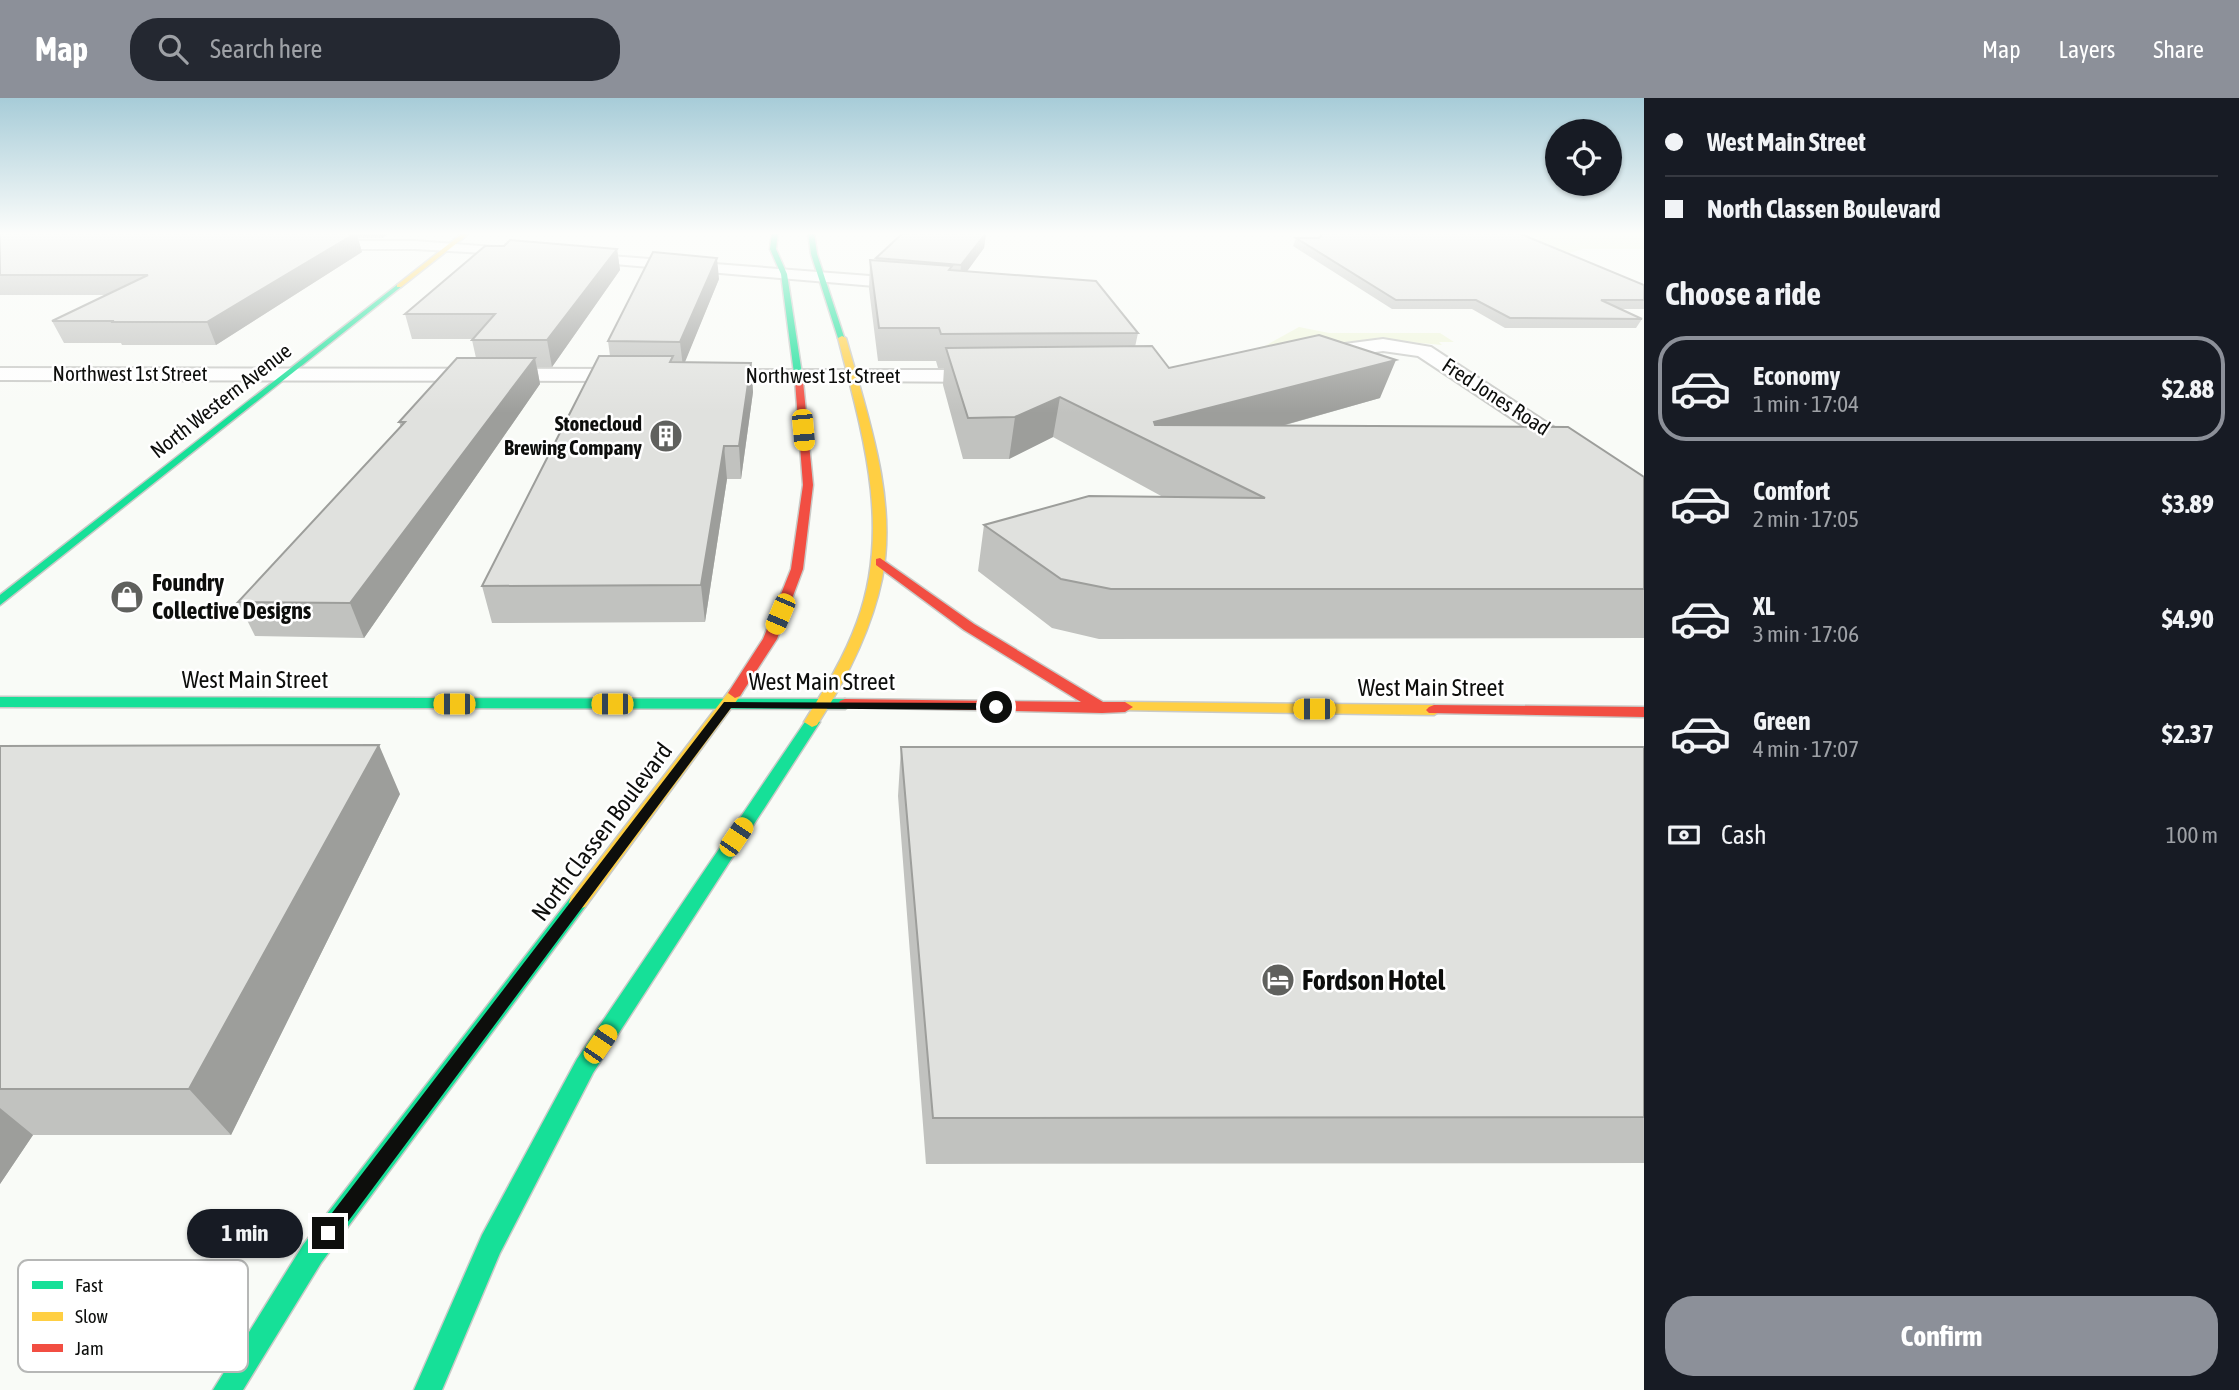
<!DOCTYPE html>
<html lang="en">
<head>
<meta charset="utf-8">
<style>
	body { margin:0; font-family:"Asap Condensed",sans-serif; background:#242831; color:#f1f3f6; height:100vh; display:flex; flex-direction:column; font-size:26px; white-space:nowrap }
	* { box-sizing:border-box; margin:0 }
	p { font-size:23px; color:#9ea1a6 }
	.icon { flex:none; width:38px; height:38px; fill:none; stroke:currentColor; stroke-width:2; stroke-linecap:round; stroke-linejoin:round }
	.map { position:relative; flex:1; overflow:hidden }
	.sheet { display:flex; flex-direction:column; background:#171b24; width:595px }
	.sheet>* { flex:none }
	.guide { display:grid; align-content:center; height:154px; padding:0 21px; background:#171b24 }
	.tools { position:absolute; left:1545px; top:21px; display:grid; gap:14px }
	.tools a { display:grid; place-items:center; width:77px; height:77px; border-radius:50%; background:#171b24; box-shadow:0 2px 5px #0004; font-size:35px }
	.end { position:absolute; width:32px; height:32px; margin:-16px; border:9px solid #0d0e0c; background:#fff; box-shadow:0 0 0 4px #fff }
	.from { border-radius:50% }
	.bubble { position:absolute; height:49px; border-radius:24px; background:#171b24; box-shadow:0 2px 5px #0004; font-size:23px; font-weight:700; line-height:49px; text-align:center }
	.car { position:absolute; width:21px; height:42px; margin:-21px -10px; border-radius:9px; box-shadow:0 0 5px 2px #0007; background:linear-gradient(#f5c518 24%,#345 0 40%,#f5c518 0 76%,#345 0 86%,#f5c518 0) }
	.guide b { display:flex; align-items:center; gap:24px; height:66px; font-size:26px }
	.guide b+b { border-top:2px solid #363941 }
	.guide i { width:18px; height:18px; background:#f1f3f6 }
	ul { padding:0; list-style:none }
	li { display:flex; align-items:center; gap:21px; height:105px; margin:0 14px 10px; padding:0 7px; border:4px solid transparent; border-radius:28px }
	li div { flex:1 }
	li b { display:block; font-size:26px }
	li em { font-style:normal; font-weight:700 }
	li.active { border-color:#8c9099 }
	li>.icon { width:63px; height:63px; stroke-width:1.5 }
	h2 { padding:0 21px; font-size:32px; line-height:84px }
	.pay { display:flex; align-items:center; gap:18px; height:77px; padding:0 21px; font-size:26px }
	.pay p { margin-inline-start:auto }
	.button { display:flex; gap:14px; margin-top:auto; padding:14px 21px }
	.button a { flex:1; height:80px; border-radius:28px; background:#8c9099; color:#fff; font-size:28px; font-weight:700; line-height:80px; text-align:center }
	header { display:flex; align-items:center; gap:42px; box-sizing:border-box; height:98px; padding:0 35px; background:#8c9099; color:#fff }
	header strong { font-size:33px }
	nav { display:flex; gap:38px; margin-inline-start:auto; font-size:24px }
	.search { width:490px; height:63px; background:#242831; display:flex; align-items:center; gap:18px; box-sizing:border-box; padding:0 24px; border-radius:28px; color:#9ea1a6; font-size:26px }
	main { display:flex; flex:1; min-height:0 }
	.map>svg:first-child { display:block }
	.green { fill:#f0f6dc }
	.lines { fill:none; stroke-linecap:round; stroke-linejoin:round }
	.street-casing { stroke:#c9cac7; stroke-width:4 }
	.fast-casing { stroke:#c9cac7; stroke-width:3 }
	.slow-casing { stroke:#c9cac7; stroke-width:3 }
	.jam-casing { stroke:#c9cac7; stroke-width:3 }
	.street { fill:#fefefe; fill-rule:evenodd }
	.fast { fill:#16e098; fill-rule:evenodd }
	.slow { fill:#ffcf43; fill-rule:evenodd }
	.jam { fill:#f24e42; fill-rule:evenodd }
	.wall { fill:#c1c2bf }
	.shaded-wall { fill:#9d9e9b }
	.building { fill:#e0e1de; stroke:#9d9e9b; stroke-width:2 }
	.route { fill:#0d0e0c }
	.labels { text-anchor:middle; stroke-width:5; stroke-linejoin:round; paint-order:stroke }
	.far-street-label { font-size:21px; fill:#0d0e0c; stroke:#fff }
	.far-poi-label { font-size:21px; font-weight:bold; fill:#0d0e0c; stroke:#fff; text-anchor:end }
	.poi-label { font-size:24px; font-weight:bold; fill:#0d0e0c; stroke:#fff; text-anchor:start }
	.street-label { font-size:24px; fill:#0d0e0c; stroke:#fff }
	.near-poi-label { font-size:28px; font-weight:bold; fill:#0d0e0c; stroke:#fff; text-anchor:start }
	.key { fill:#fff; stroke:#b6b7b6; stroke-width:2 }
	.key-label { font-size:19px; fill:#0d0e0c }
</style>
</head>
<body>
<header>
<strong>Map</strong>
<div class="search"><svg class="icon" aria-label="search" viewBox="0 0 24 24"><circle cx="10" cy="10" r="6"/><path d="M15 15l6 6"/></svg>Search here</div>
<nav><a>Map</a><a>Layers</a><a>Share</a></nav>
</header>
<main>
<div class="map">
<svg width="1644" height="1292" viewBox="0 0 1644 1292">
	<rect width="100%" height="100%" fill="#f9fbf7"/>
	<path class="green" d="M 1526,134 L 1644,136 L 1644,151 L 1582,151 L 1567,156 L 1532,145 L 1541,140 Z
		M 1299,229 L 1329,235 L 1440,235 L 1454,244 L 1439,244 L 1442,247 L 1376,241 L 1254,254 Z"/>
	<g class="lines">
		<defs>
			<path id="street" d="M 415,143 L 922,182 L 930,187 L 922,192 L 484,155 L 415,151 L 309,151 L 302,147 L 309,143 Z
				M 1383,241 L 1431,249 L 1596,357 L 1593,362 L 1575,362 L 1418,258 L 1383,253 L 1306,263 L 1296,257 L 1306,251 Z
				M 0,270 L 642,271 L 652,277 L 642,283 L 0,282 Z
				M 699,272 L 995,272 L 1005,278 L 995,284 L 692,282 L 689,278 Z"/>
			<path id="fast" d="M 772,134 L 778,134 L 776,151 L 787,176 L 803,283 L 799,286 L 795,283 L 781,176 L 770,151 Z
				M 808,134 L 814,134 L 817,156 L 845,242 L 838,240 L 811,156 Z
				M 397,187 L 402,188 L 0,507 L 0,497 Z
				M 0,599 L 845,601 L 852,606 L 845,611 L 0,609 Z
				M 812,619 L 820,624 L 593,975 L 500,1155 L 442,1292 L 414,1292 L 482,1137 L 577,961 L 807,621 Z
				M 578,797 L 585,799 L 587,804 L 585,809 L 321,1165 L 243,1292 L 213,1292 L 303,1147 L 571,799 Z"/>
			<path id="slow" d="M 464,134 L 471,134 L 401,189 L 397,189 L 397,187 Z
				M 842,238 L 846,240 C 867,316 898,401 882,481 C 871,534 846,582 817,627 L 812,629 L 804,624 C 824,592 844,560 857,524 C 892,430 862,333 838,240 Z
				M 735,590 L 740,592 L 742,595 L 740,598 L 585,809 L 578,811 L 571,809 L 569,804 L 571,799 L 730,592 Z
				M 1125,604 L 1434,607 L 1442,612 L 1434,617 L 1120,612 L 1117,609 L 1120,606 Z"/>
			<path id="jam" d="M 799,280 L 803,283 L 813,387 L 803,471 L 777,541 L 740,598 L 735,600 L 728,595 L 763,541 L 791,471 L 803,387 L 795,283 Z
				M 880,460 L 974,526 L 1103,604 L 1125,604 L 1133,609 L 1125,614 L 1102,615 L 840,609 L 838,606 L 840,603 L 845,601 L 1081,604 L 964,532 L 876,467 L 876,461 Z
				M 1434,607 L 1644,609 L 1644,619 L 1429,615 L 1426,612 L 1429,609 Z"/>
		</defs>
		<use href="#street" class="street-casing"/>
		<use href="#fast" class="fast-casing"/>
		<use href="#slow" class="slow-casing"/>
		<use href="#jam" class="jam-casing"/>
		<use href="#street" class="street"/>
		<use href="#fast" class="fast"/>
		<use href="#slow" class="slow"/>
		<use href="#jam" class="jam"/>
	</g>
	<path class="wall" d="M 0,134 L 392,134 L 382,140 L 358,140 L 362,154 L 216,247 L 122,247 L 121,245 L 64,245 L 52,223 L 106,197 L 0,197 Z
		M 986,135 L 984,150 L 967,173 L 1138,235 L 1135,249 L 1169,270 L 1380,300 L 1282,328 L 1644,379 L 1644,540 L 1099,541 L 1052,530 L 978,473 L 984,427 L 1163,399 L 1053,339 L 1009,361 L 963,361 L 943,287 L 944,270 L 938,270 L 936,263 L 878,263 L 869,191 L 870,162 L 876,162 L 876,160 Z
		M 1296,140 L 1319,140 L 1644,187 L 1644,211 L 1621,211 L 1642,221 L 1636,230 L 1505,230 L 1472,211 L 1392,211 L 1293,148 Z
		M 617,151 L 620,172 L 552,269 L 537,269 L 540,286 L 364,540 L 255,538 L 238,504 L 401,329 L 399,324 L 476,260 L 472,242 L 473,241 L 412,241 L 405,216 Z
		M 719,181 L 684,265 L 751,265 L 753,294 L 741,381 L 727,381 L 705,524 L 492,525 L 482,488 L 610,258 L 608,243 Z
		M 0,648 L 400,696 L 231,1037 L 33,1037 L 0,1086 Z
		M 901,649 L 1644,649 L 1644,1065 L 926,1066 L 898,698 Z"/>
	<path class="shaded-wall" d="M 381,134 L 392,134 L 382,140 Z
		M 356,135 L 362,154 L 216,247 L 207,224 Z
		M 986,135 L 984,150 L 960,183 L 961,167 Z
		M 617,151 L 620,172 L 552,269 L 547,242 Z
		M 717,160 L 719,181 L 683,269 L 680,244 Z
		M 535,260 L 540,286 L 364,540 L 350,505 Z
		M 1396,262 L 1380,300 L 1177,357 L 1149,343 L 1154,324 Z
		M 751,265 L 753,294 L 741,381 L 739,348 Z
		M 1060,299 L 1053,339 L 1009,361 L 1015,319 Z
		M 724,348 L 727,381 L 705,524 L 701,487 Z
		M 379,647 L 400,696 L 231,1037 L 189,991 Z
		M 0,1010 L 33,1037 L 0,1086 Z"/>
	<path class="building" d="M 904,134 L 982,134 L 986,135 L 961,167 L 876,160 Z
		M 1324,134 L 1516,134 L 1644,187 L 1644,202 L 1601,202 L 1642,221 L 1510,220 L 1476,202 L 1396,202 L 1296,140 L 1319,140 Z
		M 0,135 L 356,135 L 207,224 L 111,224 L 114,223 L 52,223 L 148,177 L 0,177 Z
		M 510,142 L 617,151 L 547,242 L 472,242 L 495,216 L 405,216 L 485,148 L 504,148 Z
		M 653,154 L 717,160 L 680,244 L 608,243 Z
		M 870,162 L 952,168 L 949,172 L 1096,183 L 1138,235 L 941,236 L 939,230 L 879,230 Z
		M 1319,237 L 1396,262 L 1154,324 L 1155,327 L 1568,329 L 1644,379 L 1644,491 L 1111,491 L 1061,481 L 984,427 L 1089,398 L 1265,400 L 1060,299 L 1015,319 L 968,320 L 946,250 L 1152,248 L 1169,270 Z
		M 599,258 L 673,258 L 670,264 L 751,265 L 739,348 L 724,348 L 701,487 L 482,488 Z
		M 457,260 L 535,260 L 350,505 L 238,504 L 405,324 L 399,324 Z
		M 379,647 L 189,991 L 0,991 L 0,648 Z
		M 901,649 L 1644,649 L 1644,1019 L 933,1020 Z"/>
	<linearGradient id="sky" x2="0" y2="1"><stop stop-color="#a7ccd8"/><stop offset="0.43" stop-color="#fcfdfb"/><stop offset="1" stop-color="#fcfdfb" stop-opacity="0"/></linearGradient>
	<rect width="1644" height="315" fill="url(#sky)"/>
	<path class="route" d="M 724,604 L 996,605 L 1002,609 L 996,612 L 731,610 L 335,1141 L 328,1144 L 322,1141 L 319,1135 L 322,1128 Z"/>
	<defs>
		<symbol id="building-disc" viewBox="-11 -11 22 22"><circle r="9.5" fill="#60615e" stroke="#fff"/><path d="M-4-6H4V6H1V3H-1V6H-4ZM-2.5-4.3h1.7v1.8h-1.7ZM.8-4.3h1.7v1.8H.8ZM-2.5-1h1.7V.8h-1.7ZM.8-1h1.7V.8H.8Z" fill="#fff"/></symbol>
		<symbol id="shop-disc" viewBox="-11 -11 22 22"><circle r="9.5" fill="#60615e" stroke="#fff"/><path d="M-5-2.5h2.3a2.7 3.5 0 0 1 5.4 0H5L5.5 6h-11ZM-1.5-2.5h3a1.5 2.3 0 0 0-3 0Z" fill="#fff"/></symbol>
		<symbol id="hotel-disc" viewBox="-11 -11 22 22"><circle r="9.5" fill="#60615e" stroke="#fff"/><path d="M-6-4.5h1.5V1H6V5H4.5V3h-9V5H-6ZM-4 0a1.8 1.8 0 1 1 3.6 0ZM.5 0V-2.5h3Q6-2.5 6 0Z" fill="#fff"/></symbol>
	</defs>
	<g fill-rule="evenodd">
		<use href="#building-disc" x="647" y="319" width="38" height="38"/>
		<use href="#shop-disc" x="108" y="480" width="38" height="38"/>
		<use href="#hotel-disc" x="1259" y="863" width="38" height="38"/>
	</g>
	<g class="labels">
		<g class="far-street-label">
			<text x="130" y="283">Northwest 1st Street</text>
			<text x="823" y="285">Northwest 1st Street</text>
			<text transform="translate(1496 299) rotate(33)" y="7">Fred Jones Road</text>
			<text transform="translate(221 303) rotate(-38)" y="7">North Western Avenue</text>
		</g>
		<g class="far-poi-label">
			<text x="642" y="333">Stonecloud<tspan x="642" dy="24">Brewing Company</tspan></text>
		</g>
		<g class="poi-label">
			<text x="152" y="493">Foundry<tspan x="152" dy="28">Collective Designs</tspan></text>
		</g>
		<g class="street-label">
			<text x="255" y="590">West Main Street</text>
			<text x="822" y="592">West Main Street</text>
			<text x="1431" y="598">West Main Street</text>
			<text transform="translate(602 734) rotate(-53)" y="8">North Classen Boulevard</text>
		</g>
		<g class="near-poi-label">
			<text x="1302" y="892">Fordson Hotel</text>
		</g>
	</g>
	<rect x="18" y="1162" width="230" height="112" rx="10" class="key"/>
	<rect x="32" y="1183" width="31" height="8" fill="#16e098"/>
	<rect x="32" y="1214" width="31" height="9" fill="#ffcf43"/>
	<rect x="32" y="1246" width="31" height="8" fill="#f24e42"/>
	<g class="key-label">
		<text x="75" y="1194">Fast</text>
		<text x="75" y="1225">Slow</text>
		<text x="75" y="1257">Jam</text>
	</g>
</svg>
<div class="tools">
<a><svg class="icon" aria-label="locate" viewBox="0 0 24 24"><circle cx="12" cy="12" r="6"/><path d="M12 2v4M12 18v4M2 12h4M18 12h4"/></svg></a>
</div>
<i class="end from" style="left:996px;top:609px"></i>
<i class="end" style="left:328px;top:1135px"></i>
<div class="bubble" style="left:187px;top:1111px;width:116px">1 min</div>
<i class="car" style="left:803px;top:332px;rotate:175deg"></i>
<i class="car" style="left:780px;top:516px;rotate:203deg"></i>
<i class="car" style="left:454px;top:606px;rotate:270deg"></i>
<i class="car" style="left:612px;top:606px;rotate:270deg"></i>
<i class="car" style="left:1314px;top:611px;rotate:270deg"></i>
<i class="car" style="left:736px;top:739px;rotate:34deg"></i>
<i class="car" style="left:600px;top:946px;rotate:34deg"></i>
</div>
<section class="sheet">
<div class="guide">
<b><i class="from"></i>West Main Street</b>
<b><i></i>North Classen Boulevard</b>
</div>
<h2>Choose a ride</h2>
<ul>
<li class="active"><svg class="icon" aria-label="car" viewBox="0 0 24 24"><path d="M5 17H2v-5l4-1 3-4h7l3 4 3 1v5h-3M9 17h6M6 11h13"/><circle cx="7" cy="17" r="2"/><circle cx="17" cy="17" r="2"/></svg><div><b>Economy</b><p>1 min · 17:04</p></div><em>$2.88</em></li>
<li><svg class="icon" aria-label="car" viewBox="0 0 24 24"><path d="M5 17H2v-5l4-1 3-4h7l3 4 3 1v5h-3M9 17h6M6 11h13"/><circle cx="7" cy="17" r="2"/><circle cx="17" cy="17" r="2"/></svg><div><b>Comfort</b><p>2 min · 17:05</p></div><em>$3.89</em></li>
<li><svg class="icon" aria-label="car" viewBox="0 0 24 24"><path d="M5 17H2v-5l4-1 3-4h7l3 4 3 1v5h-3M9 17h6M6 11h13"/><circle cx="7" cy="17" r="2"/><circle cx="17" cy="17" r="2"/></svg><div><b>XL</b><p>3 min · 17:06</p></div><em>$4.90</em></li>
<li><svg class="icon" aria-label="car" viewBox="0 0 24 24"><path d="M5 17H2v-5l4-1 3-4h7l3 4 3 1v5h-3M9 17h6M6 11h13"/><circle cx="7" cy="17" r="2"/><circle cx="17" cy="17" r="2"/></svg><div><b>Green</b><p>4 min · 17:07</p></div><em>$2.37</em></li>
</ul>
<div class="pay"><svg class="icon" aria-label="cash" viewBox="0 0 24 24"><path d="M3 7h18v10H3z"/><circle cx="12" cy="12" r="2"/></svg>Cash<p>100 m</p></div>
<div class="button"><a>Confirm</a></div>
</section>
</main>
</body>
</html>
